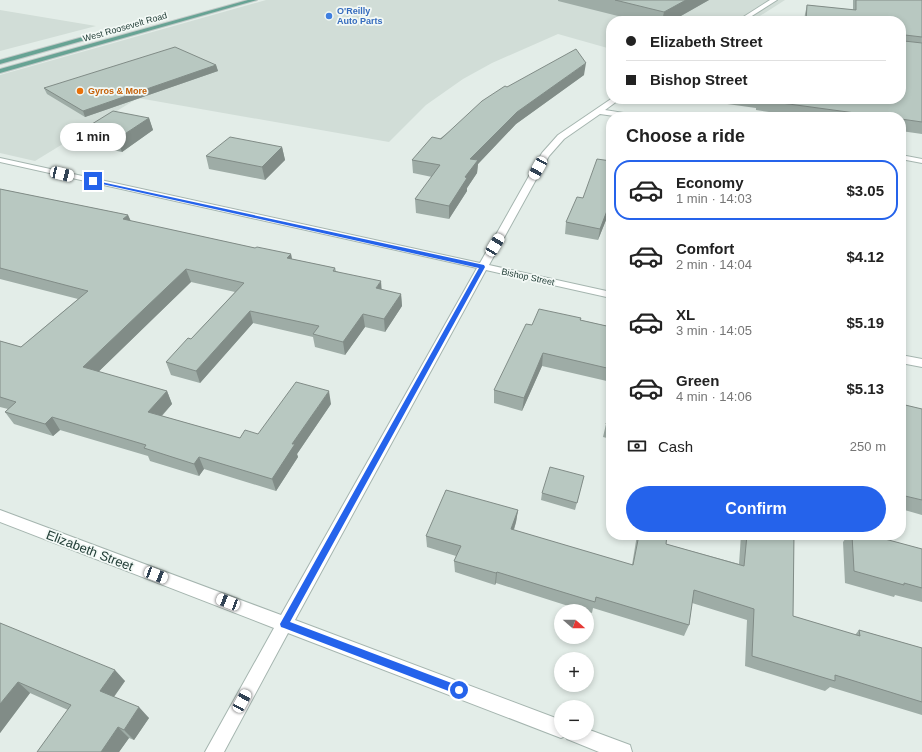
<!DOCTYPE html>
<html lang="en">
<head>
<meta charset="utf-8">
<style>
	body { margin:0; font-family:Helvetica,sans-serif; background:#f2f2f2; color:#222; height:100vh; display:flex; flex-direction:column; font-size:15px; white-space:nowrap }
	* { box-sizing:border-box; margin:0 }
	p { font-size:13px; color:#767676 }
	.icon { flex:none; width:22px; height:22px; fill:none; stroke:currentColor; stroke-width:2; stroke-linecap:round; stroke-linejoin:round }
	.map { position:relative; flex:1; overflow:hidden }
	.sheet { position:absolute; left:606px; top:112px; width:300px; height:428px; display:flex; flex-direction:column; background:#fff; border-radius:16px; box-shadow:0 2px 6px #0003 }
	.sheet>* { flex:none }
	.banner { position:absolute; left:606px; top:16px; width:300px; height:88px; border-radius:16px; box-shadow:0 2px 6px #0003; display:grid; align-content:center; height:88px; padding:0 20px; background:#fff }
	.needle { width:26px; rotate:110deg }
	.tools { position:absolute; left:554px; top:604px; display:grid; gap:8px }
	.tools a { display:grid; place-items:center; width:40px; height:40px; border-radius:50%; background:#fff; box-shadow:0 2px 6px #0003; font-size:20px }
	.end { position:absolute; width:18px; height:18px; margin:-9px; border:5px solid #2563eb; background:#fff; box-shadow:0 0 0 2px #fff }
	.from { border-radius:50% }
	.bubble { position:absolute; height:28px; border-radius:14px; background:#fff; box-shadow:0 2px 6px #0003; font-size:13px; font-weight:800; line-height:28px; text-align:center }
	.car { position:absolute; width:12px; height:24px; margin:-12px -6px; border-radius:5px; box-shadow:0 0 3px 1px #0007; background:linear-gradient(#fff 24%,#345 0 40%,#fff 0 76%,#345 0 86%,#fff 0) }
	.banner b { display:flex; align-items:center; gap:14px; height:38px; font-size:15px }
	.banner b+b { border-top:1px solid #e0e0e0 }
	.banner i { width:10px; height:10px; background:#222 }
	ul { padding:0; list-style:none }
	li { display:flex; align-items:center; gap:12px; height:60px; margin:0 8px 6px; padding:0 12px; border:2px solid transparent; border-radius:16px }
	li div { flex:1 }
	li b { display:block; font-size:15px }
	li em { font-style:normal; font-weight:800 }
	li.selected { border-color:#2563eb }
	li>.icon { width:36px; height:36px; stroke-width:1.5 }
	h2 { padding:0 20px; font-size:18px; line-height:48px }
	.pay { display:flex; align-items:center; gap:10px; height:44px; padding:0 20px; font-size:15px }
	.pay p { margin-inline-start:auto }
	.cta { display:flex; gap:8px; margin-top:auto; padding:8px 20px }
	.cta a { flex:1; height:46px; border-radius:24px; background:#2563eb; color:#fff; font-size:16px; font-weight:800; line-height:46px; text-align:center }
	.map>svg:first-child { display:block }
	.built { fill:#d1ddd7 }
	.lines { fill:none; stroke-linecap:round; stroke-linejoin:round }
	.minor-casing { stroke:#a5b5af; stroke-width:2 }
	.primary-casing { stroke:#c1c9c7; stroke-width:2 }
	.minor { fill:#fff; fill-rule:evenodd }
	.primary { fill:#67a394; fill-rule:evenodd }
	.wall { fill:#9eaca6 }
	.shaded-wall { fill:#818c87 }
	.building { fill:#b8c8c1; stroke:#818c87 }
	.route { fill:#2563eb }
	.shop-dot { fill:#3f7fe0; stroke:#f3f9f6; stroke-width:1.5 }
	.food-dot { fill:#e8710a; stroke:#f3f9f6; stroke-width:1.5 }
	.labels { text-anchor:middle; stroke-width:3.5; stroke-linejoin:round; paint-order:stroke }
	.far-shop-label { font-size:9px; font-weight:bold; fill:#366cbe; stroke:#f3f9f6; text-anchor:start }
	.far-street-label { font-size:9px; fill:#223e37; stroke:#f3f9f6 }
	.far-food-label { font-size:9px; font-weight:bold; fill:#c56008; stroke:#f3f9f6; text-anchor:start }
	.near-street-label { font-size:13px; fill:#223e37; stroke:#f3f9f6 }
</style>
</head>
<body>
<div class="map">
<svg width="922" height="752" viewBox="0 0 922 752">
	<rect width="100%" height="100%" fill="#e3ede8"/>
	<path class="built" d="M 266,0 L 785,0 L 752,21 L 611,21 L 611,49 L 558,34 L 492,63 L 463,79 L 426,105 L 389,142 L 138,98 L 35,161 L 0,153 L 0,75 Z
		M 0,10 L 96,26 L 0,51 Z"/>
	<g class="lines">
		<defs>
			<path id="minor" d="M 770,0 L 777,0 L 744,21 L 737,21 Z
				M 611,99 L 620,99 L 605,110 L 636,115 L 640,117 L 621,117 L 600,114 L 564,139 L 549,156 L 489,265 L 611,292 L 611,298 L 486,270 L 295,620 L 561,720 L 561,733 L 587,733 L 587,729 L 630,745 L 632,752 L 599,752 L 567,739 L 565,736 L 561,738 L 288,633 L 224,752 L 205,752 L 274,628 L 0,522 L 0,510 L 281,615 L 477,268 L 0,162 L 0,158 L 480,263 L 542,153 L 558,135 Z
				M 901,155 L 922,159 L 922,163 L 901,159 Z
				M 901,355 L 922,359 L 922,367 L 901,363 Z"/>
			<path id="primary" d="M 248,0 L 257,0 L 0,73 L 0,69 Z
				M 83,37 L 85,38 L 85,40 L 0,64 L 0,60 Z"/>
		</defs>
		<use href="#minor" class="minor-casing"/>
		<use href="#primary" class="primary-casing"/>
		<use href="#minor" class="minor"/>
		<use href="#primary" class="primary"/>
	</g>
	<path class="wall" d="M 558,0 L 709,0 L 672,21 L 638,21 L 558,1 Z
		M 853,0 L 922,0 L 922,134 L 901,131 L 901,117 L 804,117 L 756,110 L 756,108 L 720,103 L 720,99 L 901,99 L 901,21 L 804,21 L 805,14 L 807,5 L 853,10 Z
		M 216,65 L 218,71 L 85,117 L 47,94 L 44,88 Z
		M 584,75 L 516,124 L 478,164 L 477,173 L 467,188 L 467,191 L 449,219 L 416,213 L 415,199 L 432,177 L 413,173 L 412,160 L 507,87 Z
		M 149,118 L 153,130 L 122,152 L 84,144 L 79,132 Z
		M 282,147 L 285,160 L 265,180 L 209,169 L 206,156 Z
		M 611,161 L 611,199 L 610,203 L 608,215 L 598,240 L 565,234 L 566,222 L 583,198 Z
		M 0,189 L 128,215 L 131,221 L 255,248 L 291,254 L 292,259 L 335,268 L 336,271 L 382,290 L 401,294 L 402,306 L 385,332 L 365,327 L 345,355 L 315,347 L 313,337 L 253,323 L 200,383 L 171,375 L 166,362 L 191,339 L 235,292 L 191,282 L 98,372 L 167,391 L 172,404 L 162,416 L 240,438 L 258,434 L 331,404 L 297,454 L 298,457 L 276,491 L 204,469 L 199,476 L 150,461 L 148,456 L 60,430 L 53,436 L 14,424 L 5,412 L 8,409 L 0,407 L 0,341 L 21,347 L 78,299 L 0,279 Z
		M 581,318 L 581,320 L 611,327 L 611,382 L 542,366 L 522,411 L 494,403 L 494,390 L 532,325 Z
		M 901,404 L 922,409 L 922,515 L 901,509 Z
		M 611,409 L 611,439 L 603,437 L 606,424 Z
		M 584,476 L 575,510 L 541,500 L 542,493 Z
		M 518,510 L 516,522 L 514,530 L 632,565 L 637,535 L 667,535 L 666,544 L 739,564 L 741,535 L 794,535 L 793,616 L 855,635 L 859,630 L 922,648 L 922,715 L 830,687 L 825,691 L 745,666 L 747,620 L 692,603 L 689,625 L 684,636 L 593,608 L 592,613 L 587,612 L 587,611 L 584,611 L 496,583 L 495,585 L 455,572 L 454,561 L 456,556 L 427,547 L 426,536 Z
		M 848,535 L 870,535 L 922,549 L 922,602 L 895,595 L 894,597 L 845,583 L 843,542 Z
		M 0,623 L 125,681 L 114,697 L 149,718 L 134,740 L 129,738 L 119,752 L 37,752 L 68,710 L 30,693 L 0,733 Z"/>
	<path class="shaded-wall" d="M 686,0 L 709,0 L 672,21 L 662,21 L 664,12 Z
		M 586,63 L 584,75 L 516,124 L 478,164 L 477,173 L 467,188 L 467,191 L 449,219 L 449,206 L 465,177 L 470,159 L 517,112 Z
		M 216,65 L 218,71 L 85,117 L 83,111 Z
		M 149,118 L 153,130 L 122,152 L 117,139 Z
		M 282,147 L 285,160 L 265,180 L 262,167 Z
		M 611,193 L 611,199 L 609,206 L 610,203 L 608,215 L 598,240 L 600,229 Z
		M 128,215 L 133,227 L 123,219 Z
		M 291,254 L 293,266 L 287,258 Z
		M 186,269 L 191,282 L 90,380 L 83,367 Z
		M 381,281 L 382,294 L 376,288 Z
		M 401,294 L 402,306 L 385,332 L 384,319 Z
		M 250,311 L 253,323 L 200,383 L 196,371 Z
		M 363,314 L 365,327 L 345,355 L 343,342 Z
		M 543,353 L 542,366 L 522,411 L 524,398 Z
		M 167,391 L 172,404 L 154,424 L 148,412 Z
		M 329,391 L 331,404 L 297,454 L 298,457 L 276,491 L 272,479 L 292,444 Z
		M 52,417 L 60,430 L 53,436 L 45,424 Z
		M 199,457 L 204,469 L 199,476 L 194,464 Z
		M 518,510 L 516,522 L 510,541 L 511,529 Z
		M 497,572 L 496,583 L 495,585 L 496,573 Z
		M 115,670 L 125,681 L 110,702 L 100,691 Z
		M 18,682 L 30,693 L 0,733 L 0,704 Z
		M 139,707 L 149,718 L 134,740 L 124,730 Z
		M 118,727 L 129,738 L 119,752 L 101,752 Z"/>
	<path class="building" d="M 615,0 L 686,0 L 664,12 Z
		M 856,0 L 922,0 L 922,37 L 905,35 L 904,36 L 904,41 L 922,43 L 922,122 L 901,119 L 901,117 L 885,117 L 759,100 L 759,99 L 901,99 L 901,21 L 806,21 L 807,5 L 856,10 Z
		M 175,47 L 216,65 L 83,111 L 44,88 Z
		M 576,49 L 586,63 L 517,112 L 470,159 L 478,160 L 465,177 L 467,178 L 449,206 L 415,199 L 440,165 L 412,160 L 432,137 L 441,139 L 482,101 L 505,86 L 507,87 Z
		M 113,111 L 149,118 L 117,139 L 79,132 Z
		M 230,137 L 282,147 L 262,167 L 206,156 Z
		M 597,159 L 611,161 L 611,193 L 608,203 L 610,203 L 600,229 L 566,222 L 577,197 L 583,198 Z
		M 0,189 L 128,215 L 123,219 L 255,248 L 257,247 L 291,254 L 287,258 L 335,268 L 333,271 L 381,281 L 376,288 L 401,294 L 384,319 L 363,314 L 343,342 L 313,334 L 319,326 L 250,311 L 196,371 L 166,362 L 188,338 L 191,339 L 244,283 L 186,269 L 83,367 L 167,391 L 148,412 L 240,438 L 245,430 L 258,434 L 296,382 L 329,391 L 292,444 L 295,444 L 272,479 L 199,457 L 194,464 L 144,448 L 146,445 L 52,417 L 45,424 L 5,412 L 16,402 L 0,397 L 0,341 L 21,347 L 88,291 L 0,268 Z
		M 539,309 L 581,318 L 580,320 L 611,327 L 611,369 L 543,353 L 524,398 L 494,390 L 526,324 L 532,325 Z
		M 901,404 L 922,409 L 922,500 L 901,495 Z
		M 611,409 L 611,425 L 606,424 Z
		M 550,467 L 584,476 L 577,503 L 542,493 Z
		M 446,490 L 518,510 L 511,529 L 633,565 L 639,535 L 667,535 L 666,544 L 744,566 L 747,535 L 794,535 L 793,616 L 860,636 L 859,630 L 922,648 L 922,702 L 835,675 L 835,681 L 752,656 L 754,609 L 694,590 L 689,625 L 596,597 L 595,602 L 497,572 L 496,573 L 454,561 L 461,546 L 426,536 Z
		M 852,535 L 870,535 L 922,549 L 922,588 L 904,583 L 904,585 L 854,571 Z
		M 0,623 L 115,670 L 100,691 L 139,707 L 124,730 L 118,727 L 101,752 L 37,752 L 71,705 L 18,682 L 0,704 Z"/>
	<path class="route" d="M 92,180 L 484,265 L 485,267 L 290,622 L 462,687 L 464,690 L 462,693 L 459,695 L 284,628 L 281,627 L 280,624 L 479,268 L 93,182 Z"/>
	<circle class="shop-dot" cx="329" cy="16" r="4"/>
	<circle class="food-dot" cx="80" cy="91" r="4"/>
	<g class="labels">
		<g class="far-shop-label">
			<text x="337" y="14">O'Reilly<tspan x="337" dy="10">Auto Parts</tspan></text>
		</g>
		<g class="far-street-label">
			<text transform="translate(125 27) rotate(-16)" y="3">West Roosevelt Road</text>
			<text transform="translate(528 277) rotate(12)" y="3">Bishop Street</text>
		</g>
		<g class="far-food-label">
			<text x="88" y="94">Gyros &amp; More</text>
		</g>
		<g class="near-street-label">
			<text transform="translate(90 550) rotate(21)" y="5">Elizabeth Street</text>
		</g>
	</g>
</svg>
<div class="tools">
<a><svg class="needle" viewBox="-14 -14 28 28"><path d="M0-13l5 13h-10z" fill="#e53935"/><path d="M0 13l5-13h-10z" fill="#767676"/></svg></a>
<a>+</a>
<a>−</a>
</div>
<i class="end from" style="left:459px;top:690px"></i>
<i class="end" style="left:93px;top:181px"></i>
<div class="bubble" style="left:60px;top:123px;width:66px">1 min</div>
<i class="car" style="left:538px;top:168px;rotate:209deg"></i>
<i class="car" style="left:62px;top:174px;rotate:103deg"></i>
<i class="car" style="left:495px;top:245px;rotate:31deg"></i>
<i class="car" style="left:156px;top:575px;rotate:111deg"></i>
<i class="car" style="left:228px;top:602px;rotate:291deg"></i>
<i class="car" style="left:242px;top:701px;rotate:29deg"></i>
<div class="banner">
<b><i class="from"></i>Elizabeth Street</b>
<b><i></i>Bishop Street</b>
</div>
<section class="sheet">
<h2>Choose a ride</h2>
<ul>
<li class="selected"><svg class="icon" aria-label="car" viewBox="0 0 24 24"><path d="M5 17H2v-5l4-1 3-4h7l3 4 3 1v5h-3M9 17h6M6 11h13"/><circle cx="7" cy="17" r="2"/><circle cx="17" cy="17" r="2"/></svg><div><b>Economy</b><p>1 min · 14:03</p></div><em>$3.05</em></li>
<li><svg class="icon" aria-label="car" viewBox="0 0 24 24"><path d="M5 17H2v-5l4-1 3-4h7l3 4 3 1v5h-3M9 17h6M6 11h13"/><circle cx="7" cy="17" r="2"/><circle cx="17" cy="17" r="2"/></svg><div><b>Comfort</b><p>2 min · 14:04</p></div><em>$4.12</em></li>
<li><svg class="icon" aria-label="car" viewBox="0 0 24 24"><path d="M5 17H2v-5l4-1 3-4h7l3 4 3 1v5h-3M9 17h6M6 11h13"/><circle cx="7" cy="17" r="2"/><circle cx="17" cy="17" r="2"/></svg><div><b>XL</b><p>3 min · 14:05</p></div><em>$5.19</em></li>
<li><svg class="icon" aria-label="car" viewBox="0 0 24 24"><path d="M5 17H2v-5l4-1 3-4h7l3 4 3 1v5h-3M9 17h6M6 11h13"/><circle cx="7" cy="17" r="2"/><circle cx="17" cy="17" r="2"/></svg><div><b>Green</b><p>4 min · 14:06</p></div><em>$5.13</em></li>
</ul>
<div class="pay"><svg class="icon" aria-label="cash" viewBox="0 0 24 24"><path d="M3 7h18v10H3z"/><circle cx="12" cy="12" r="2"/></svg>Cash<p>250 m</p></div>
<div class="cta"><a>Confirm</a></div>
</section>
</div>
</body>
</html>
